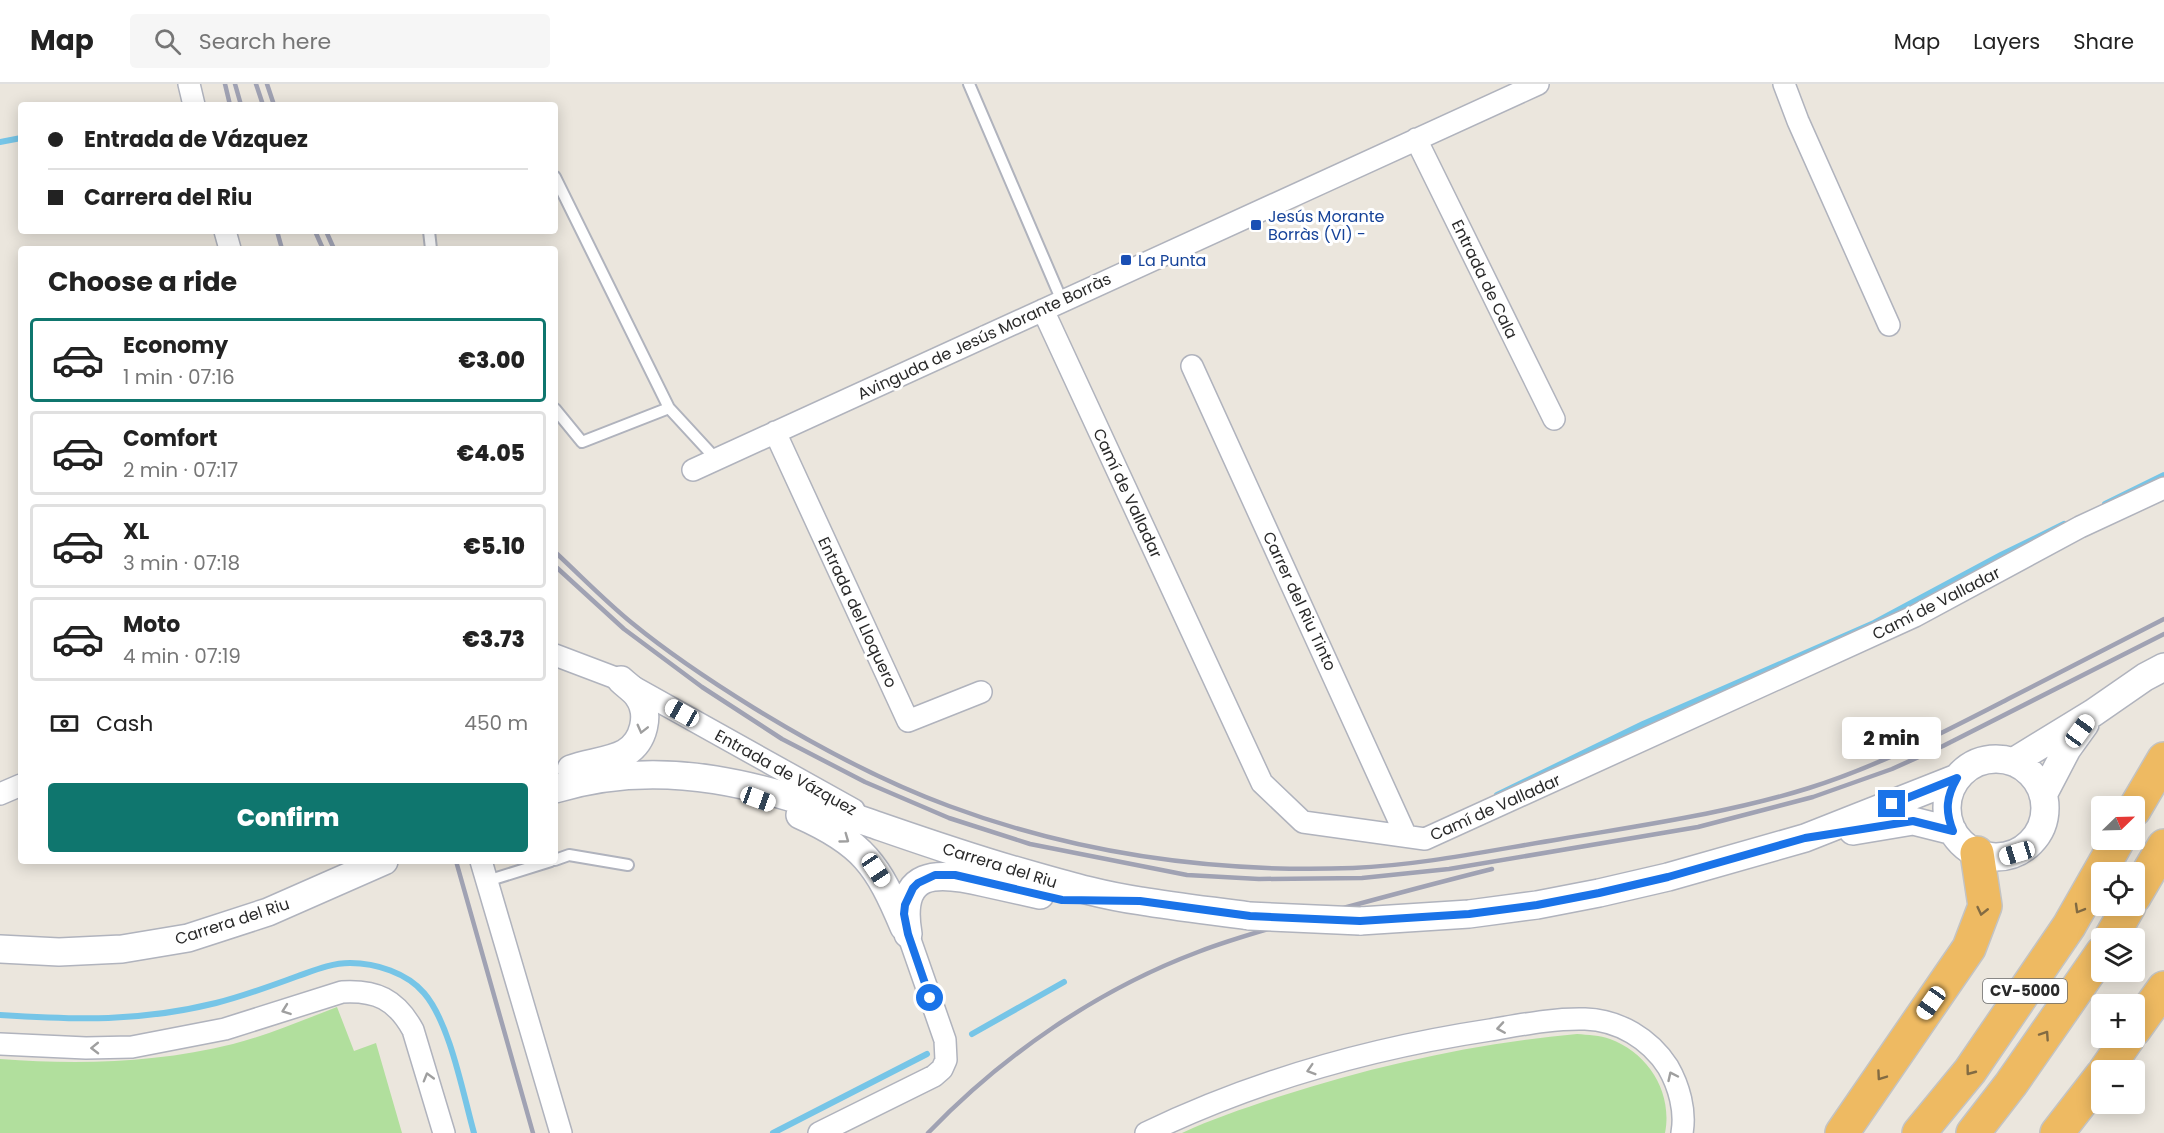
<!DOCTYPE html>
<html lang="en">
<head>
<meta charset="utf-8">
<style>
	body { margin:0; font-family:Poppins,sans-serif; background:#f6f6f6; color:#222; height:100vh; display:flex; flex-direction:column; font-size:22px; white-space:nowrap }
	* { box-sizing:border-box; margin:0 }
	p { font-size:20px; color:#767676 }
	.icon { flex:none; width:33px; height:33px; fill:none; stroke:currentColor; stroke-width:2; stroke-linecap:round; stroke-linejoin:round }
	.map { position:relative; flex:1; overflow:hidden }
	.panel { position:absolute; left:18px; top:162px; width:540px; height:618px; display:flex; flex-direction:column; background:#fff; border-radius:6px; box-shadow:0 3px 15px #0003 }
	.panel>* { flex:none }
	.hud { position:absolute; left:18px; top:18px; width:540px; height:132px; border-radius:6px; box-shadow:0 3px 15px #0003; display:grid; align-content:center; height:132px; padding:0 30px; background:#fff }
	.needle { width:39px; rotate:67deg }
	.fabs { position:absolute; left:2091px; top:712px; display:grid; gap:12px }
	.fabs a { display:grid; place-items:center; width:54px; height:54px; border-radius:6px; background:#fff; box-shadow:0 3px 15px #0003; font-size:30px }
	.end { position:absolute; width:27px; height:27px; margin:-14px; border:8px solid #1a73e8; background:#fff; box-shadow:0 0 0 3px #fff }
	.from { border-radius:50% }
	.bubble { position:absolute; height:42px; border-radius:6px; background:#fff; box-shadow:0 3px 15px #0003; font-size:20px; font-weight:800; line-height:42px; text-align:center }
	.car { position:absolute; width:18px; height:36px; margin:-18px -9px; border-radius:8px; box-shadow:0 0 4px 2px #0007; background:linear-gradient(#fff 24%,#345 0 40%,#fff 0 76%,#345 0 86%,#fff 0) }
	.hud b { display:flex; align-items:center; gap:21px; height:57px; font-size:22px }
	.hud b+b { border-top:2px solid #e0e0e0 }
	.hud i { width:15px; height:15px; background:#222 }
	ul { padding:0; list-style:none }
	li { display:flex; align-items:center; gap:18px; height:84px; margin:0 12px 9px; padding:0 18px; border:3px solid #e0e0e0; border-radius:6px }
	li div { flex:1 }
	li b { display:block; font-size:22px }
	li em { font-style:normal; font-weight:800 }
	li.selected { border-color:#0f766e }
	li>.icon { width:54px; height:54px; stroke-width:1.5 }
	h2 { padding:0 30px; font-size:27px; line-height:72px }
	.pay { display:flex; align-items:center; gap:15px; height:66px; padding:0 30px; font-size:22px }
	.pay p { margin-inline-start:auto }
	.primary-button { display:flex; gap:12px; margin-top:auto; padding:12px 30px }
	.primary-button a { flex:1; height:69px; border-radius:6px; background:#0f766e; color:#fff; font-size:24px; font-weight:800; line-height:69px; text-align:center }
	header { display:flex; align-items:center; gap:36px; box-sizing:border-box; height:84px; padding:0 30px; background:#fff; border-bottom:2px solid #e0e0e0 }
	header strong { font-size:28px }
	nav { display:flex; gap:33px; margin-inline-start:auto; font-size:21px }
	.search { width:420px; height:54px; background:#f6f6f6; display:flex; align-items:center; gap:15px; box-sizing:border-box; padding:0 21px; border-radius:6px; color:#767676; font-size:22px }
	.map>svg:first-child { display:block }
	.green { fill:#b1df9d }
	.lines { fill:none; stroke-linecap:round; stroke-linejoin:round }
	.stream { stroke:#76c5e7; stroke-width:6 }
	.service-casing { stroke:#b0b3bd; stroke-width:14 }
	.minor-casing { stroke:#b0b3bd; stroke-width:24 }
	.tertiary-casing { stroke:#b0b3bd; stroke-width:30 }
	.trunk-casing { stroke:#c3c3c3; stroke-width:36 }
	.service { stroke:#fff; stroke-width:10 }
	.minor { stroke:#fff; stroke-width:21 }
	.tertiary { stroke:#fff; stroke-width:27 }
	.trunk { stroke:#eeba62; stroke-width:33 }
	.rail { stroke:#a0a2b3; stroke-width:4.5 }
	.tertiary-bridge-casing { stroke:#b0b3bd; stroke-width:30; stroke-linecap:butt }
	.tertiary-bridge { stroke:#fff; stroke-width:27 }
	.oneway { stroke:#9f9f9f }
	.oneway2 { stroke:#826b43 }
	.route { stroke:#1a73e8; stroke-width:8 }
	.transit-dot { fill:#1a4fb4; stroke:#fff; stroke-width:2 }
	.labels { text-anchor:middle; stroke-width:6; stroke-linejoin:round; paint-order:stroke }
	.shield { fill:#fff; stroke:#6a6a6a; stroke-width:1.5 }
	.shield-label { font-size:15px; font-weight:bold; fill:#2a2a2a }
	.transit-label { font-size:16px; fill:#164399; stroke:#fff; text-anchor:start }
	.street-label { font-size:16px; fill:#2a2a2a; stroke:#fff }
</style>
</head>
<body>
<header>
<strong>Map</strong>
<div class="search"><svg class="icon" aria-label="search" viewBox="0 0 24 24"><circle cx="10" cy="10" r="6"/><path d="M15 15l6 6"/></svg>Search here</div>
<nav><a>Map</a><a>Layers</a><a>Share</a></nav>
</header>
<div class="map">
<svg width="2164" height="1049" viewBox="0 0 2164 1049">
	<rect width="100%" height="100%" fill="#ebe6dd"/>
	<path class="green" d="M 337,923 L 354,967 L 376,959 L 402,1049 L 0,1049 L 0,975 C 79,981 156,979 233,960 C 268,951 303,936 337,923 Z
		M 1577,950 C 1588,951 1600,951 1610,955 C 1648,969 1673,1008 1665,1049 L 1182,1049 C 1214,1034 1248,1023 1281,1012 C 1377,981 1476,959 1577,950 Z"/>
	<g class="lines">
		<path class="stream" d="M 0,58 L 21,54
			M 2105,420 L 2164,391
			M 1497,711 L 1643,640 L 1874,539 L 2001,471 L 2064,440
			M 0,931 C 78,936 139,938 216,919 C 244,912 271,902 298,892 C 315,886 332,879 350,879 C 376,879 407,889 424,909 C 450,939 463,1010 474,1049
			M 972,950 L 1064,898
			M 773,1049 L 927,970"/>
		<defs>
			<path id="service" d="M 969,0 L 1062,217
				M 555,93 L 669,324 L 582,358 L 555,325
				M 429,147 L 431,165
				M 669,324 L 716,375
				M 555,776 L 569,771 L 628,781
				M 487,797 L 551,777"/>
			<path id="minor" d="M 189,0 L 194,21
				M 1784,0 L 1798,37 L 1889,241
				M 1416,55 L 1554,335
				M 225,147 L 230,165
				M 1043,226 L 1262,699 L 1303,738 L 1425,755 L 1915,532 L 2080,443 L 2164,404
				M 1192,282 L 1406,752
				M 775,348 L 908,637 L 981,608
				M 693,386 L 1538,0
				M 555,571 L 621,596 L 854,726
				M 0,710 L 21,701
				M 481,777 L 561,1049
				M 0,960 L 86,964 L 132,963 L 225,945 L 342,908 C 376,906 396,915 413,946 L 444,1049
				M 819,1049 L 934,992 L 942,985 L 946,976 L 945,956 L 908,850
				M 1146,1049 C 1254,997 1371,964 1490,946 C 1520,941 1554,934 1585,935 C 1619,936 1650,955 1668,983 C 1679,1002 1686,1027 1682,1049"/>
			<path id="tertiary" d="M1947 724a49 49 0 1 1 98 0a49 49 0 1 1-98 0Z
				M 2013,678 L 2093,629 L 2145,593 L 2164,583
				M 571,685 C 587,679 611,677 625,669 C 644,658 651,630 638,612 C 634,606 626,601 621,596
				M 555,705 C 667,671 764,703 870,739 C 925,758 979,777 1035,792 C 1070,802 1105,812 1141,817 C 1177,823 1213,827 1249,832
				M 2043,711 L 2067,665 L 2085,640
				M 800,731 C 863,759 878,781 904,843
				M 1853,747 L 1913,737 L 1953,747
				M 1360,837 L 1469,830 L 1537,821 L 1599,809 L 1668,793 L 1805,754 L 1957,694
				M 908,850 C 897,785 936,787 986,799 C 1004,803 1022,807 1040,811
				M 0,865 L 59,868 L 122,865 L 188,854 L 268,828 L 384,777"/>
			<path id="trunk" d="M 2134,726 L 2164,675
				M 2134,813 L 2164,762
				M 2110,855 L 2129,822
				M 2134,946 L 2164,904
				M 2105,987 L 2128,954
				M 1842,1049 L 1969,864 L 1985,822 L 1977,769
				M 1919,1049 L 1970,987 L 2069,842 L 2118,756
				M 1973,1049 L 2011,1000 L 2102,869
				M 2057,1049 L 2102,991"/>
		</defs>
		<use href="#service" class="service-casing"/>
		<use href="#minor" class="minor-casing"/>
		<use href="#tertiary" class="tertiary-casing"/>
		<use href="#trunk" class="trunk-casing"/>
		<use href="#service" class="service"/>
		<use href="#minor" class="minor"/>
		<use href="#tertiary" class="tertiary"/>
		<use href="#trunk" class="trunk"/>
		<path class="rail" d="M 225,0 L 230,21
			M 235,0 L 241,21
			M 256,0 L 263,21
			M 267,0 L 274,21
			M 277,147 L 282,165
			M 315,147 L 323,165
			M 326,147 L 334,165
			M 555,468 C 581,492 605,517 632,539 C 671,571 712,598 754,624 C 816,662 881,697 949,722 C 1078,770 1216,789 1353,784 C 1423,781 1492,766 1561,755 C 1643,741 1729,729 1809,704 C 1879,682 1944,648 2008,615 C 2060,588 2112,562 2164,535
			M 555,482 L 624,545 L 702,603 L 782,655 L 865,698 L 949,734 L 1030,760 L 1187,791 L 1259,795 L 1362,794 L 1449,785 L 1698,743 L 1813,713 L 1892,685 L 1943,662 L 2164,550
			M 456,777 L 533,1049
			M 928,1049 C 1003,971 1097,906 1198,868 C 1240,852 1282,841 1325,829 C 1380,814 1436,799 1492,785"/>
		<defs>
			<path id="tertiary-bridge" d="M 1249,832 L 1360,837"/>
		</defs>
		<use href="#tertiary-bridge" class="tertiary-bridge-casing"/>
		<use href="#tertiary-bridge" class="tertiary-bridge"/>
	</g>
	<defs><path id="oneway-chevron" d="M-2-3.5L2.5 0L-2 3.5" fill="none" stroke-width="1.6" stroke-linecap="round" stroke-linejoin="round" transform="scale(1.5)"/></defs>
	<g class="oneway">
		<use href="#oneway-chevron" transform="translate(642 645) rotate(104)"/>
		<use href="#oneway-chevron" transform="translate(845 755) rotate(36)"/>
		<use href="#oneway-chevron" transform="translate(286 926) rotate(160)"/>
		<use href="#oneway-chevron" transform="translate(1501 944) rotate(171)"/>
		<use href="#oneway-chevron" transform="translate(95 964) rotate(179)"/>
		<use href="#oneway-chevron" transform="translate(1311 986) rotate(163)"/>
		<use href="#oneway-chevron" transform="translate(1672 992) rotate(-115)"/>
		<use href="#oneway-chevron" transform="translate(428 993) rotate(-106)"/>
	</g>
	<g class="oneway2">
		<use href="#oneway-chevron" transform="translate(2079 825) rotate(120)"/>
		<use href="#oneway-chevron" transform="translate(1982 827) rotate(103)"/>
		<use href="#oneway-chevron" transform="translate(2045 951) rotate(-56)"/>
		<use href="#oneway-chevron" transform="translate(1970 987) rotate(127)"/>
		<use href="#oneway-chevron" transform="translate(1881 992) rotate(125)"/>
	</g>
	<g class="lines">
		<path class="route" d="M 930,914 L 908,850 L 904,830 L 905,821 L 913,804 L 918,799 L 935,791 L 955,791 L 1062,816 L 1140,817 L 1250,832 L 1360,837 L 1469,830 L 1537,821 L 1599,809 L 1668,793 L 1805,754 L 1913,737 L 1953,747 C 1945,727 1946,713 1957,694 L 1892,720"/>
	</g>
	<g class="transit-dot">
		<rect x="1250" y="135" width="12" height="12" rx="3"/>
		<rect x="1120" y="170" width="12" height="12" rx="3"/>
	</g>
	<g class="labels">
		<rect class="shield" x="1983" y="895" width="84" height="24" rx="4.5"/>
		<g class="shield-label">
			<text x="2025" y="912">CV-5000</text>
		</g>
		<g class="transit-label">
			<text x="1268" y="138">Jesús Morante<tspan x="1268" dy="18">Borràs (VI) -</tspan></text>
			<text x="1138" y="182">La Punta</text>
		</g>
		<g class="street-label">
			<text transform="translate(1485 195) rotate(64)" y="6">Entrada de Cala</text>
			<text transform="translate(984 252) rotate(-25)" y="6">Avinguda de Jesús Morante Borràs</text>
			<text transform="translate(1128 409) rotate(65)" y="6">Camí de Valladar</text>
			<text transform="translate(1300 517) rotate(65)" y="6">Carrer del Riu Tinto</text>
			<text transform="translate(1936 519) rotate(-27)" y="6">Camí de Valladar</text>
			<text transform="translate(858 528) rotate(65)" y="6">Entrada del Lloquero</text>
			<text transform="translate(786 688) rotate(29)" y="6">Entrada de Vázquez</text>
			<text transform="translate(1495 723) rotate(-24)" y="6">Camí de Valladar</text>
			<text transform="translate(1000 781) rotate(17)" y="6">Carrera del Riu</text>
			<text transform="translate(232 837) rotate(-18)" y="6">Carrera del Riu</text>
		</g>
	</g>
</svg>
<div class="fabs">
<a><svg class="needle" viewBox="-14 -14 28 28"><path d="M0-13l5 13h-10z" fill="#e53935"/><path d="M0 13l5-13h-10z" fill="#767676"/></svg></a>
<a><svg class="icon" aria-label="locate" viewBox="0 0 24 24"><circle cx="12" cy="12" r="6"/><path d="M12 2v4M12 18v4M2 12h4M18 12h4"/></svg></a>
<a><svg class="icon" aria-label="layers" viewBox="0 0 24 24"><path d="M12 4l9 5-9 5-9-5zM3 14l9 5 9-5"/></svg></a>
<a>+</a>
<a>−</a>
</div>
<i class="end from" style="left:930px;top:914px"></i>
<i class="end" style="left:1892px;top:720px"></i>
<div class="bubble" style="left:1842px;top:633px;width:99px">2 min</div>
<i class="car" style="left:682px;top:629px;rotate:299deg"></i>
<i class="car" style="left:2080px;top:647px;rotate:36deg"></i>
<i class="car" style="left:758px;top:715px;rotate:110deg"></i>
<i class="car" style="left:2017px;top:769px;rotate:253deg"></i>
<i class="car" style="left:876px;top:786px;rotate:146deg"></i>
<i class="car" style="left:1931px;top:919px;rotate:215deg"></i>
<div class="hud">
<b><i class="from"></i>Entrada de Vázquez</b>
<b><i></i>Carrera del Riu</b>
</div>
<section class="panel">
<h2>Choose a ride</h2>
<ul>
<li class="selected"><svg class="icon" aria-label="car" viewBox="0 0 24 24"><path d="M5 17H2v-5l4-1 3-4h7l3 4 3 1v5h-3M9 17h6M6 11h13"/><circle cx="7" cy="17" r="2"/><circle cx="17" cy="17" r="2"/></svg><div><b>Economy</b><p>1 min · 07:16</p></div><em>€3.00</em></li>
<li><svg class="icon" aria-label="car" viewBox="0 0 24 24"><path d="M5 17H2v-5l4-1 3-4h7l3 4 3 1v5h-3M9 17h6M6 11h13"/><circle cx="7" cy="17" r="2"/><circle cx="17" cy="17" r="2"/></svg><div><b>Comfort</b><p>2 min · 07:17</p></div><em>€4.05</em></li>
<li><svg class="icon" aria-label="car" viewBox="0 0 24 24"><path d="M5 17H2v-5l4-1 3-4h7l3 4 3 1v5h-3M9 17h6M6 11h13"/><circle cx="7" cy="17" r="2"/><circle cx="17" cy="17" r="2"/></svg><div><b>XL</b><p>3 min · 07:18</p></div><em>€5.10</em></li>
<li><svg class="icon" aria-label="car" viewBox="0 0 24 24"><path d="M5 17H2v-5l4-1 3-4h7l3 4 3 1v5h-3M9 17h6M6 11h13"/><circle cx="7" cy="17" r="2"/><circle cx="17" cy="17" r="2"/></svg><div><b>Moto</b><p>4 min · 07:19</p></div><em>€3.73</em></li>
</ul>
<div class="pay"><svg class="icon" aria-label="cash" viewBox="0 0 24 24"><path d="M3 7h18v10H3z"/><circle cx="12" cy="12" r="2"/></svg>Cash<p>450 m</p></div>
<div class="primary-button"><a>Confirm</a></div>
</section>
</div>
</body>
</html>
